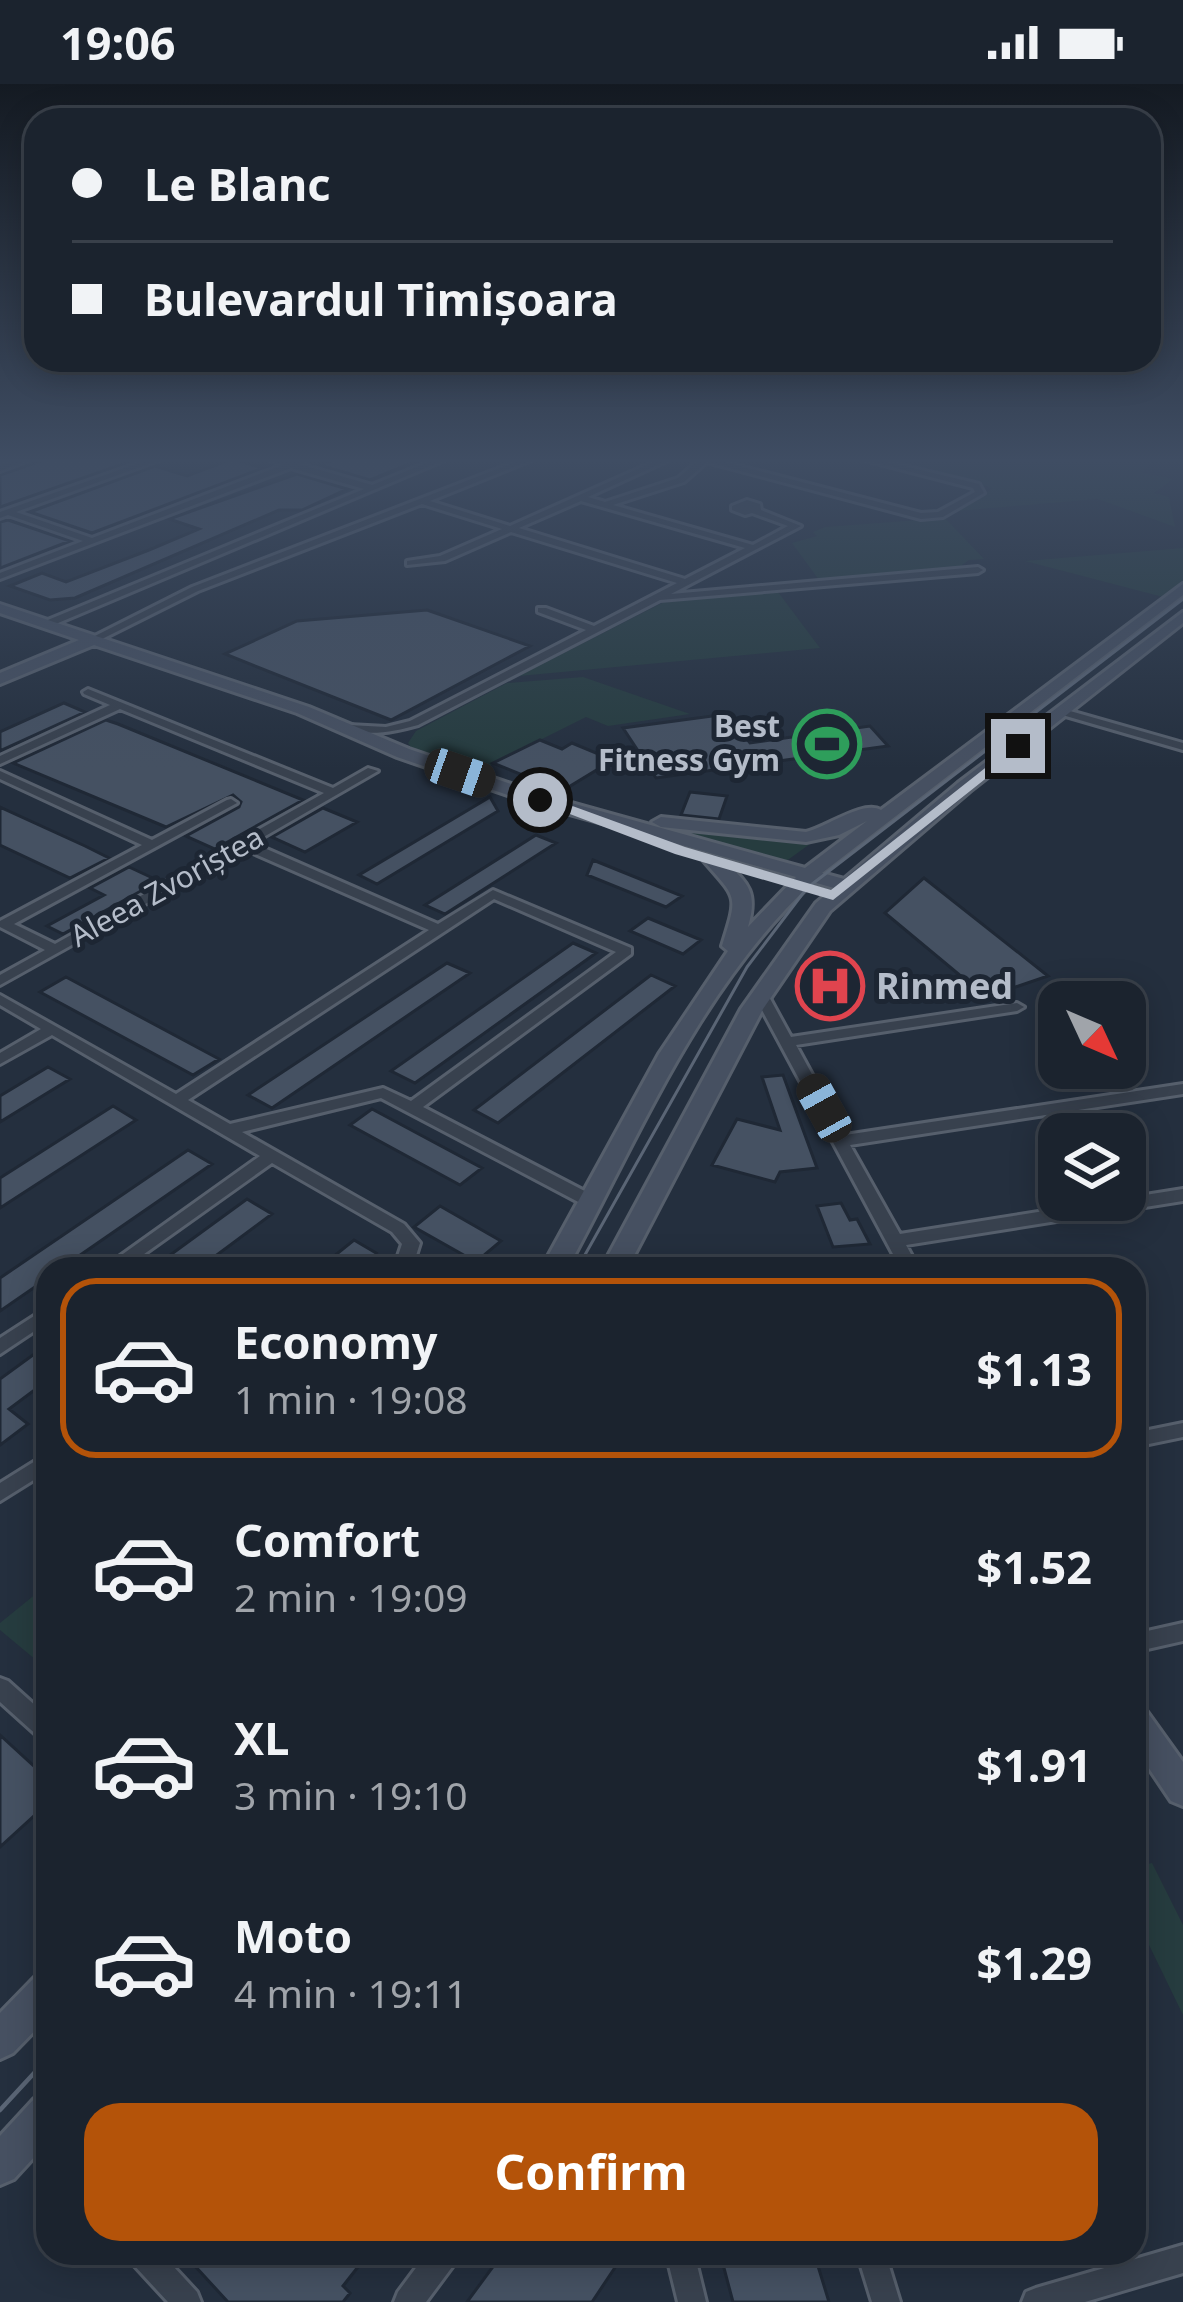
<!DOCTYPE html>
<html lang="en">
<head>
<meta charset="utf-8">
<style>
	body { margin:0; font-family:"Noto Sans",sans-serif; background:#242b36; color:#f1f3f6; height:100vh; display:flex; flex-direction:column; font-size:45px; white-space:nowrap }
	* { box-sizing:border-box; margin:0 }
	p { font-size:39px; color:#a0a4aa }
	.icon { flex:none; width:66px; height:66px; fill:none; stroke:currentColor; stroke-width:2; stroke-linecap:round; stroke-linejoin:round }
	.map { position:relative; flex:1; overflow:hidden }
	.sheet { position:absolute; left:36px; top:1173px; width:1110px; height:1008px; display:flex; flex-direction:column; background:#1b232e; border-radius:36px; box-shadow:0 6px 30px #0003,0 0 0 3px #39404a }
	.sheet>* { flex:none }
	.guide { position:absolute; left:24px; top:24px; width:1137px; height:264px; border-radius:36px; box-shadow:0 6px 30px #0003,0 0 0 3px #39404a; display:grid; align-content:center; height:264px; padding:0 48px; background:#1b232e }
	.needle { width:78px; rotate:134deg }
	.tools { position:absolute; left:1038px; top:897px; display:grid; gap:24px }
	.tools a { display:grid; place-items:center; width:108px; height:108px; border-radius:24px; background:#1b232e; box-shadow:0 6px 30px #0003,0 0 0 3px #39404a; font-size:60px }
	.end { position:absolute; width:54px; height:54px; margin:-27px; border:15px solid #b4bcc9; background:#111; box-shadow:0 0 0 6px #111 }
	.from { border-radius:50% }
	.car { position:absolute; width:36px; height:72px; margin:-36px -18px; border-radius:15px; box-shadow:0 0 9px 3px #0007; background:linear-gradient(#222 24%,#8ab4d8 0 40%,#222 0 76%,#8ab4d8 0 86%,#222 0) }
	.guide b { display:flex; align-items:center; gap:42px; height:114px; font-size:45px }
	.guide b+b { border-top:3px solid #39404a }
	.guide i { width:30px; height:30px; background:#f1f3f6 }
	ul { padding:21px 0 0; list-style:none }
	li { display:flex; align-items:center; gap:36px; height:180px; margin:0 24px 18px; padding:0 24px; border:6px solid transparent; border-radius:36px }
	li div { flex:1 }
	li b { display:block; font-size:45px }
	li em { font-style:normal; font-weight:700 }
	li.current { border-color:#b45309 }
	li>.icon { width:108px; height:108px; stroke-width:1.5 }
	.primary-button { display:flex; gap:24px; margin-top:auto; padding:24px 48px }
	.primary-button a { flex:1; height:138px; border-radius:36px; background:#b45309; color:#fff; font-size:48px; font-weight:700; line-height:138px; text-align:center }
	.status { display:flex; justify-content:space-between; align-items:center; height:84px; padding:0 60px; background:#1b232e; direction:ltr }
	.status svg { height:33px; fill:currentColor }
	.map>svg:first-child { display:block }
	.green { fill:#263c3f }
	.building { fill:#455162; stroke:#1f2835; stroke-width:3 }
	.lines { fill:none; stroke-linecap:round; stroke-linejoin:round }
	.minor-casing { stroke:#565f6c; stroke-width:6 }
	.secondary-casing { stroke:#565f6c; stroke-width:6 }
	.minor { fill:#38414e; fill-rule:evenodd }
	.secondary { fill:#465061; fill-rule:evenodd }
	.tram-far1 { stroke:#5a6575; stroke-width:3 }
	.tram { stroke:#5a6575; stroke-width:4.5 }
	.route { fill:#b4bcc9 }
	.labels { text-anchor:middle; stroke-width:10; stroke-linejoin:round; paint-order:stroke }
	.far-poi-label { font-size:30px; font-weight:bold; fill:#b4bcc9; stroke:#1d2633; text-anchor:end }
	.far-street-label { font-size:30px; fill:#b4bcc9; stroke:#1d2633 }
	.poi-label { font-size:36px; font-weight:bold; fill:#b4bcc9; stroke:#1d2633; text-anchor:start }
</style>
</head>
<body>
<div class="status"><b>19:06</b><svg viewBox="0 0 49 12"><path d="M0 12V9h3v3zM5 12V6h3v6zM10 12V3h3v9zM15 12V0h3v12zM26 1h20v11H26zM47 4h2v5h-2z"/></svg></div>
<div class="map">
<svg width="1183" height="2218" viewBox="0 0 1183 2218">
	<rect width="100%" height="100%" fill="#242f3e"/>
	<path class="green" d="M 931,375 L 1157,375 L 1140,388 L 1173,395 L 1154,409 L 1169,413 L 1175,443 L 1098,415 L 957,427 L 993,404 L 913,385 Z
		M 945,434 L 984,475 L 969,476 L 955,486 L 819,496 L 792,459 L 817,452 L 813,448 L 825,443 Z
		M 1183,464 L 1183,497 L 1163,513 L 1025,477 Z
		M 778,508 L 820,564 L 519,592 L 664,518 Z
		M 583,593 L 690,630 L 608,642 L 586,633 L 474,689 L 413,667 L 408,659 L 416,647 L 507,599 Z
		M 671,747 L 672,746 L 810,760 L 785,778 Z
		M 42,1505 L 48,1510 L 48,1586 L 0,1546 L 0,1539 Z
		M 1152,1779 L 1183,1841 L 1183,1931 L 1134,1830 L 1134,1783 Z"/>
	<path class="building" d="M 47,375 L 131,375 L 134,376 L 0,423 L 0,391 Z
		M 232,375 L 263,384 L 92,449 L 30,428 L 155,382 L 187,392 Z
		M 335,375 L 419,375 L 419,376 L 370,396 L 320,381 Z
		M 297,390 L 347,405 L 302,426 L 279,426 L 75,514 L 50,516 L 10,502 L 42,489 L 66,498 L 149,466 L 199,445 L 169,435 Z
		M 8,436 L 70,457 L 0,484 L 0,438 Z
		M 427,526 L 530,562 L 391,636 L 225,570 L 297,537 Z
		M 64,619 L 85,628 L 0,667 L 0,648 Z
		M 727,630 L 750,659 L 870,642 L 888,662 L 656,694 L 623,644 Z
		M 106,636 L 118,640 L 303,716 L 215,765 L 186,752 L 239,723 L 241,718 L 233,711 L 166,743 L 13,679 Z
		M 540,656 L 562,665 L 572,659 L 613,676 L 562,707 L 493,679 Z
		M 690,708 L 727,712 L 719,735 L 681,731 Z
		M 490,713 L 498,727 L 377,800 L 359,791 Z
		M 0,723 L 85,762 L 109,774 L 70,794 L 0,761 Z
		M 323,724 L 357,738 L 305,768 L 272,753 Z
		M 536,751 L 556,759 L 445,830 L 425,821 Z
		M 593,776 L 682,812 L 666,823 L 587,791 Z
		M 129,783 L 159,797 L 63,850 L 47,842 L 104,811 L 90,804 Z
		M 924,794 L 1048,892 L 986,913 L 885,829 Z
		M 648,834 L 701,856 L 683,870 L 630,847 Z
		M 573,859 L 596,869 L 415,999 L 391,987 Z
		M 447,879 L 470,889 L 272,1024 L 248,1011 Z
		M 651,891 L 675,902 L 498,1039 L 474,1026 Z
		M 66,893 L 219,975 L 193,991 L 40,908 Z
		M 48,983 L 70,995 L 0,1038 L 0,1012 Z
		M 783,991 L 817,1084 L 780,1088 L 775,1098 L 712,1081 L 737,1035 L 780,1046 L 762,993 Z
		M 113,1022 L 136,1036 L 0,1124 L 0,1094 Z
		M 372,1025 L 482,1084 L 460,1101 L 350,1041 Z
		M 188,1066 L 212,1080 L 60,1185 L 48,1185 L 48,1194 L 0,1227 L 0,1194 Z
		M 247,1115 L 272,1130 L 198,1185 L 151,1185 Z
		M 841,1119 L 850,1136 L 857,1135 L 870,1160 L 833,1163 L 817,1122 Z
		M 440,1122 L 501,1157 L 476,1178 L 414,1143 Z
		M 354,1156 L 376,1169 L 357,1185 L 318,1185 Z
		M 48,1260 L 48,1296 L 9,1325 L 28,1340 L 0,1361 L 0,1295 Z
		M 0,1651 L 48,1695 L 48,1719 L 0,1763 Z
		M 183,2169 L 369,2169 L 343,2202 L 350,2209 L 343,2218 L 228,2218 Z
		M 503,2169 L 616,2169 L 618,2179 L 592,2218 L 467,2218 Z
		M 720,2169 L 814,2169 L 829,2218 L 733,2218 Z"/>
	<g class="lines">
		<defs>
			<path id="minor" d="M 20,375 L 32,375 L 0,387 L 0,381 Z
				M 150,375 L 162,375 L 16,428 L 92,454 L 283,381 L 267,375 L 291,378 L 310,375 L 299,380 L 372,401 L 436,375 L 447,375 L 51,542 L 43,542 L 43,538 L 364,405 L 291,384 L 0,495 L 0,489 L 83,457 L 8,431 L 0,434 L 0,428 Z
				M 523,375 L 534,375 L 430,417 L 510,442 L 660,375 L 671,375 L 588,413 L 605,418 L 678,394 L 700,375 L 713,375 L 921,429 L 938,428 L 975,408 L 973,404 L 861,375 L 875,375 L 979,400 L 984,409 L 943,433 L 921,435 L 707,378 L 684,398 L 613,421 L 753,461 L 788,442 L 752,429 L 745,431 L 732,426 L 732,422 L 747,416 L 760,420 L 761,426 L 801,442 L 671,510 L 978,483 L 983,486 L 978,489 L 660,516 L 418,641 C 393,648 367,653 343,644 L 349,641 L 386,643 L 410,637 L 586,546 L 538,528 L 538,524 L 546,524 L 594,542 L 677,499 L 511,448 L 445,477 L 407,481 L 407,477 L 440,472 L 502,445 L 422,420 L 198,507 L 98,557 L 89,555 L 192,503 ZM 581,417 L 745,464 L 685,495 L 519,444 Z
				M 88,605 L 333,704 L 368,684 L 378,687 L 253,759 L 438,840 L 493,806 L 631,864 L 631,870 L 423,1023 L 598,1114 L 600,1118 L 598,1122 L 586,1122 L 381,1014 L 242,1048 L 404,1140 L 420,1159 L 414,1178 L 408,1185 L 388,1185 L 397,1175 L 402,1160 L 392,1148 L 272,1079 L 123,1185 L 102,1185 L 260,1072 L 52,951 L 0,980 L 0,969 L 41,945 L 0,921 L 0,911 L 176,1010 L 429,846 L 244,765 L 0,901 L 0,891 L 45,866 L 0,843 L 0,837 L 142,761 L 0,695 L 0,687 L 152,756 L 227,716 L 231,715 L 237,719 L 14,840 L 55,860 L 324,709 L 120,625 L 0,680 L 0,672 L 110,621 L 84,610 L 83,608 ZM 494,815 L 616,868 L 411,1017 L 383,1004 L 230,1040 L 188,1016 Z
				M 1063,625 L 1183,659 L 1183,666 L 1059,630 L 1059,626 Z
				M 761,907 L 768,911 L 791,953 L 1017,919 L 1024,923 L 1017,927 L 796,961 L 845,1051 L 1183,1000 L 1183,1010 L 850,1061 L 900,1150 L 1183,1105 L 1183,1117 L 906,1161 L 919,1185 L 901,1185 L 754,911 Z
				M 48,1223 L 48,1238 L 0,1270 L 0,1254 Z
				M 1183,1339 L 1183,1353 L 1134,1363 L 1134,1349 Z
				M 48,1369 L 48,1387 L 0,1417 L 0,1399 Z
				M 1183,1539 L 1183,1557 L 1134,1568 L 1134,1550 Z
				M 0,1594 L 8,1597 L 48,1633 L 48,1657 L 40,1654 L 0,1618 Z
				M 1183,2161 L 1183,2189 L 1085,2218 L 1022,2218 L 1026,2208 L 1036,2204 Z
				M 128,2169 L 161,2169 L 197,2208 L 201,2218 L 168,2218 L 132,2179 Z
				M 427,2169 L 459,2169 L 455,2179 L 426,2218 L 394,2218 L 398,2208 Z
				M 666,2169 L 694,2169 L 706,2218 L 678,2218 Z
				M 857,2169 L 885,2169 L 900,2218 L 872,2218 Z"/>
			<path id="secondary" d="M 1183,500 L 1183,511 L 822,789 L 844,795 L 958,699 L 1183,528 L 1183,539 L 970,707 L 830,827 L 763,925 L 627,1185 L 601,1185 L 741,925 L 816,819 L 834,804 L 813,798 C 699,904 640,1051 567,1185 L 541,1185 L 659,970 L 728,867 L 722,862 C 738,810 738,816 704,777 L 713,771 L 720,773 C 746,798 759,805 748,843 L 796,793 L 534,720 L 397,673 L 297,629 L 94,561 L 0,600 L 0,589 L 79,556 L 0,529 L 0,520 L 309,623 L 409,665 L 546,712 L 805,784 L 867,737 L 839,751 L 806,758 L 661,743 L 652,738 L 661,733 L 806,748 C 827,743 863,716 881,726 Z
				M 1134,1620 L 1145,1625 L 1183,1678 L 1183,1722 L 1171,1717 L 1134,1662 Z
				M 48,1888 L 48,1933 L 13,1969 L 0,1975 L 0,1929 L 35,1893 Z
				M 48,2010 L 48,2058 L 14,2095 L 0,2101 L 0,2052 L 34,2015 Z"/>
		</defs>
		<use href="#minor" class="minor-casing"/>
		<use href="#secondary" class="secondary-casing"/>
		<use href="#minor" class="minor"/>
		<use href="#secondary" class="secondary"/>
		<path class="tram-far1" d="M 577,1185 L 747,883 L 807,804 L 1183,515"/>
		<path class="tram" d="M 0,2026 L 48,1974"/>
	</g>
	<linearGradient id="sky" x2="0" y2="1"><stop stop-color="#141a22"/><stop offset="0.55" stop-color="#3f4d63"/><stop offset="1" stop-color="#3f4d63" stop-opacity="0"/></linearGradient>
	<rect width="1183" height="685" fill="url(#sky)"/>
	<path class="route" d="M 1018,658 L 1023,665 L 833,816 L 675,770 L 533,716 L 545,712 L 685,763 L 831,806 Z"/>
	<defs>
		<symbol id="stadium-ring" viewBox="-11 -11 22 22"><circle r="9.5" fill="#1d2633" stroke="#2e9e5b" stroke-width="1.5"/><path d="M0-5a6.5 5 0 1 0 0 10a6.5 5 0 1 0 0-10ZM-3.5-1.8h7v3.6h-7Z" fill="#2e9e5b"/></symbol>
		<symbol id="hospital-ring" viewBox="-11 -11 22 22"><circle r="9.5" fill="#1d2633" stroke="#e0444e" stroke-width="1.5"/><path d="M-5-5h3v3.5h4V-5h3V5h-3V1.5h-4V5h-3Z" fill="#e0444e"/></symbol>
	</defs>
	<g fill-rule="evenodd">
		<use href="#stadium-ring" x="789" y="622" width="76" height="76"/>
		<use href="#hospital-ring" x="792" y="864" width="76" height="76"/>
	</g>
	<g class="labels">
		<g class="far-poi-label">
			<text x="780" y="653">Best<tspan x="780" dy="34">Fitness Gym</tspan></text>
		</g>
		<g class="far-street-label">
			<text transform="translate(167 803) rotate(-29)" y="10">Aleea Zvoriștea</text>
		</g>
		<g class="poi-label">
			<text x="876" y="915">Rinmed</text>
		</g>
	</g>
</svg>
<div class="tools">
<a><svg class="needle" viewBox="-14 -14 28 28"><path d="M0-13l5 13h-10z" fill="#e53935"/><path d="M0 13l5-13h-10z" fill="#a0a4aa"/></svg></a>
<a><svg class="icon" aria-label="layers" viewBox="0 0 24 24"><path d="M12 4l9 5-9 5-9-5zM3 14l9 5 9-5"/></svg></a>
</div>
<i class="end from" style="left:540px;top:716px"></i>
<i class="end" style="left:1018px;top:662px"></i>
<i class="car" style="left:460px;top:689px;rotate:109deg"></i>
<i class="car" style="left:824px;top:1024px;rotate:331deg"></i>
<div class="guide">
<b><i class="from"></i>Le Blanc</b>
<b><i></i>Bulevardul Timișoara</b>
</div>
<section class="sheet">
<ul>
<li class="current"><svg class="icon" aria-label="car" viewBox="0 0 24 24"><path d="M5 17H2v-5l4-1 3-4h7l3 4 3 1v5h-3M9 17h6M6 11h13"/><circle cx="7" cy="17" r="2"/><circle cx="17" cy="17" r="2"/></svg><div><b>Economy</b><p>1 min · 19:08</p></div><em>$1.13</em></li>
<li><svg class="icon" aria-label="car" viewBox="0 0 24 24"><path d="M5 17H2v-5l4-1 3-4h7l3 4 3 1v5h-3M9 17h6M6 11h13"/><circle cx="7" cy="17" r="2"/><circle cx="17" cy="17" r="2"/></svg><div><b>Comfort</b><p>2 min · 19:09</p></div><em>$1.52</em></li>
<li><svg class="icon" aria-label="car" viewBox="0 0 24 24"><path d="M5 17H2v-5l4-1 3-4h7l3 4 3 1v5h-3M9 17h6M6 11h13"/><circle cx="7" cy="17" r="2"/><circle cx="17" cy="17" r="2"/></svg><div><b>XL</b><p>3 min · 19:10</p></div><em>$1.91</em></li>
<li><svg class="icon" aria-label="car" viewBox="0 0 24 24"><path d="M5 17H2v-5l4-1 3-4h7l3 4 3 1v5h-3M9 17h6M6 11h13"/><circle cx="7" cy="17" r="2"/><circle cx="17" cy="17" r="2"/></svg><div><b>Moto</b><p>4 min · 19:11</p></div><em>$1.29</em></li>
</ul>
<div class="primary-button"><a>Confirm</a></div>
</section>
</div>
</body>
</html>
